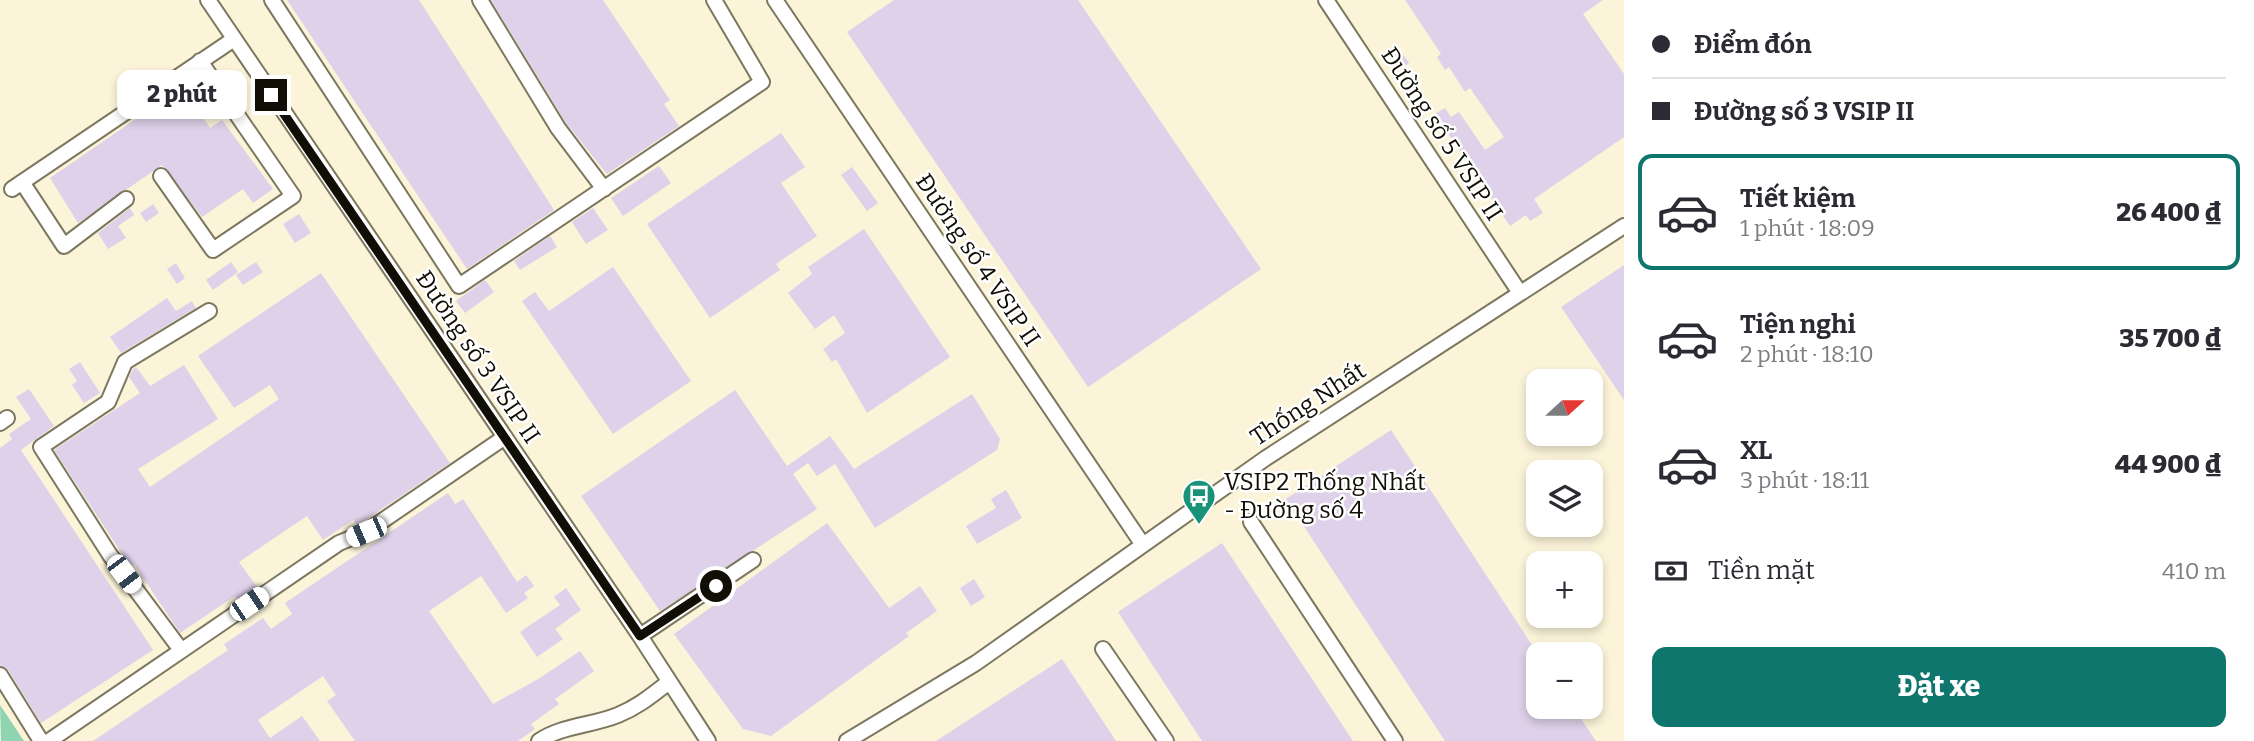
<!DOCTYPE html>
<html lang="vi">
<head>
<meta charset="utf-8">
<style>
	body { margin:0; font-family:Bitter,serif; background:#f2f2f3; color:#2b2b33; height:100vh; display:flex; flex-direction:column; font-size:26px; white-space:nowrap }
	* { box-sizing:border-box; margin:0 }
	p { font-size:23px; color:#7c7c81 }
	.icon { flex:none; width:38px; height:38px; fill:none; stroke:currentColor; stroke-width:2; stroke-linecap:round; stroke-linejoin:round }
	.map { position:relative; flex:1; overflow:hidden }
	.drawer { display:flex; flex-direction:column; background:#fff; width:630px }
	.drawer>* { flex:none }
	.top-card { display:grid; align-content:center; height:154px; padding:0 28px; background:#fff }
	.needle { width:46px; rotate:69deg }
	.fabs { position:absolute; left:1526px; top:369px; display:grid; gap:14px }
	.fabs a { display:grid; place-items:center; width:77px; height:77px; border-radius:14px; background:#fff; box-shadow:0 4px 10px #0003; font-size:35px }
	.end { position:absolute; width:32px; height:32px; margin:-16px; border:9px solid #100e05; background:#fff; box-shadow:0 0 0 4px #fff }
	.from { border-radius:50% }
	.bubble { position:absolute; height:49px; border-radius:14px; background:#fff; box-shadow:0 4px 10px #0003; font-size:23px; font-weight:800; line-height:49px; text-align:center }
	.car { position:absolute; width:21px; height:42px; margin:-21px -10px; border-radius:9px; box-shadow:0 0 5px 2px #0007; background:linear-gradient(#fff 24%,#345 0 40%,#fff 0 76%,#345 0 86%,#fff 0) }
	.top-card b { display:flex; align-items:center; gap:24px; height:66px; font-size:26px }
	.top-card b+b { border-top:2px solid #e1e1e2 }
	.top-card i { width:18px; height:18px; background:#2b2b33 }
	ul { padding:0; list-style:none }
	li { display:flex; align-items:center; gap:21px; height:116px; margin:0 14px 10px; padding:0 14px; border:4px solid transparent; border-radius:14px }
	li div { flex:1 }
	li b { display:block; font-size:26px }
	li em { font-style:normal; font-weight:800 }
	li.active { border-color:#0f766e }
	li>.icon { width:63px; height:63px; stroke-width:1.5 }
	.pay { display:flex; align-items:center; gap:18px; height:77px; padding:0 28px; font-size:26px }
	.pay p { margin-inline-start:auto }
	.action { display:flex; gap:14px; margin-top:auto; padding:14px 28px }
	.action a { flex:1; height:80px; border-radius:14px; background:#0f766e; color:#fff; font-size:28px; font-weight:800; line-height:80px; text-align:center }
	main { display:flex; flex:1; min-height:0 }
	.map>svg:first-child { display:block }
	.green { fill:#8ed4b1 }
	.building { fill:#ded1e9 }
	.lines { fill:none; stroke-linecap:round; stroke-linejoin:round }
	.minor-casing { stroke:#7d775f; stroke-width:18 }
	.minor { stroke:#fff; stroke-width:14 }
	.route { stroke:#100e05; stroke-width:9 }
	.labels { text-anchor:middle; stroke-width:5; stroke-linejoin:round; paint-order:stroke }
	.street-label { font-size:24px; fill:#100e05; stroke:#fff }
	.poi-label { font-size:24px; fill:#100e05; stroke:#fff; text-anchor:start }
</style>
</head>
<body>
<main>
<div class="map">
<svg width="1624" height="741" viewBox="0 0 1624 741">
	<rect width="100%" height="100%" fill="#fbf4d9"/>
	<path class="green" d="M 0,705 L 24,741 L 1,741 Z"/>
	<path class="building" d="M 287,0 L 419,0 L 554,210 L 467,269 Z
		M 491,0 L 603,0 L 670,100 L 664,104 L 679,126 L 607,174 L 566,123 Z
		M 894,0 L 1078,0 L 1261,269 L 1088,387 L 847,32 Z
		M 1405,0 L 1603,0 L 1583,14 L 1624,74 L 1624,137 L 1534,199 L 1543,213 L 1530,221 L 1526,215 L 1510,226 L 1435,114 L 1445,108 L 1451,117 L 1459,112 L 1485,150 L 1504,137 L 1470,88 L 1465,92 L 1449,67 L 1445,70 L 1437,57 L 1441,54 Z
		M 1400,50 L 1409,63 L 1401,69 L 1392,56 Z
		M 178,90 L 189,107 L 194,104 L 210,128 L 222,120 L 273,189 L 253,203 L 243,189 L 202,217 L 162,165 L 78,223 L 50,178 Z
		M 781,133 L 805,167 L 781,183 L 817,236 L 776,264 L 780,270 L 710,318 L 647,224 Z
		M 659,166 L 671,183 L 623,216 L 611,198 Z
		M 852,167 L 878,203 L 867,211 L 841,175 Z
		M 153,204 L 159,213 L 146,222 L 140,213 Z
		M 130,208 L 134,215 L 118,226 L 126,238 L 108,249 L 98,233 Z
		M 593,208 L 608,230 L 586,244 L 572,222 Z
		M 299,214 L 311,233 L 295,243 L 283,224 Z
		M 864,229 L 950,357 L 867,413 L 836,359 L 832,362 L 823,349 L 845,333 L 834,315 L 815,329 L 788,293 L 812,274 L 808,267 Z
		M 550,236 L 557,247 L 520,270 L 514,261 Z
		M 231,262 L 238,272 L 213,290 L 206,280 Z
		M 256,262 L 263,272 L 243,285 L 236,275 Z
		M 176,263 L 185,278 L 177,284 L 167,269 Z
		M 1624,265 L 1624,400 L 1561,307 Z
		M 613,267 L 691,381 L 613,434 L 522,301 L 535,292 L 549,311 Z
		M 321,273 L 450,463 L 361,523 L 357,525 L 353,520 L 323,540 L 307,516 L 239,562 L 257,587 L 238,600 L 235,596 L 180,633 L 134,564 L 130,566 L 128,563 L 54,450 L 140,393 L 129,377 L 133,369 L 136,367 L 150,386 L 184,365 L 218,419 L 138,469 L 150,487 L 279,399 L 270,385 L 234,408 L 198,356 Z
		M 485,280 L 494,292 L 465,313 L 456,301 Z
		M 167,298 L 176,311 L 192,301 L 196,308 L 121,353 L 110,337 Z
		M 80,362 L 100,393 L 84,403 L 72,385 L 77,381 L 69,369 Z
		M 29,389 L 54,426 L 21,450 L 153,650 L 41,723 L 8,670 L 0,665 L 0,448 L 12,439 L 9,434 L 31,419 L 16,397 Z
		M 735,390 L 787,466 L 830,436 L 854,469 L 972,394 L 1000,439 L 997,450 L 875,528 L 835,464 L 817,476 L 808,463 L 793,474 L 817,509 L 660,611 L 581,496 Z
		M 1391,430 L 1538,654 L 1538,707 L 1573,707 L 1596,741 L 1445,741 L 1286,499 Z
		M 1006,490 L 1022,518 L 977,544 L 966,526 L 996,508 L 991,499 Z
		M 448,493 L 455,504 L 463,499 L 517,582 L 526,575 L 534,586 L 524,593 L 528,598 L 506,613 L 481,576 L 429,611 L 493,704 L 540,678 L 580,651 L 594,671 L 555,699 L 559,704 L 531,724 L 535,729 L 518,741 L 355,741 L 327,701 L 336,695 L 323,676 L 258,720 L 270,738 L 302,716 L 320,741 L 93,741 L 228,650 L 224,644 L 263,618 L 271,629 L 292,614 L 285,603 Z
		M 827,523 L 889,608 L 920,586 L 937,611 L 906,633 L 909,636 L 771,736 L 743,729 L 674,634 Z
		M 1222,543 L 1353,741 L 1202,741 L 1118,612 Z
		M 974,579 L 985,597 L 971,606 L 960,588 Z
		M 566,588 L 581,610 L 555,629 L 563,639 L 537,657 L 520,632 L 560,605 L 554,597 Z
		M 1062,659 L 1116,741 L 936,741 Z"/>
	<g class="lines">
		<defs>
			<path id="minor" d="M 208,0 L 640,636 L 708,741
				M 272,0 L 459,286 L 762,82 L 714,0
				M 480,0 L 558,128 L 604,189
				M 775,0 L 1143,545
				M 1326,0 L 1520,293
				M 161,176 L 213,250 L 293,196 L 200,61
				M 22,182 L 64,246 L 126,199
				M 12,189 L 234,39
				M 0,423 L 7,418
				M 1251,522 L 1395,741
				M 640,636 L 753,560
				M 1103,649 L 1166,741
				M 181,650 L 110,555 L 41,447 L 108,402 L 125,362 L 209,311
				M 0,675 L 41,741
				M 49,741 L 339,543 L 366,532 L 505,437
				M 539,741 C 563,725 591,726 618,715 C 638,707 652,695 669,682
				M 847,741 L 976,663 L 1266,458 L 1624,226"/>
		</defs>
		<use href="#minor" class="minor-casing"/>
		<use href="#minor" class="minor"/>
	</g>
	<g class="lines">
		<path class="route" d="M 271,95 L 640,636 L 716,586"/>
	</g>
	<defs>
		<symbol id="bus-pin" viewBox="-11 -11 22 30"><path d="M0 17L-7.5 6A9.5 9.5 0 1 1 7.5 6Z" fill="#189379" stroke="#fff"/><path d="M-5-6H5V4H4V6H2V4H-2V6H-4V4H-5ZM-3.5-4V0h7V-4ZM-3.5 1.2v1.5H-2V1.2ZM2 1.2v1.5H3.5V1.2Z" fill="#fff"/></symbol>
	</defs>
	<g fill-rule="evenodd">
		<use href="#bus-pin" x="1180" y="477" width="38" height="52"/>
	</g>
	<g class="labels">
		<g class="street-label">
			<text transform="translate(1442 134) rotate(57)" y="8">Đường số 5 VSIP II</text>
			<text transform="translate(978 260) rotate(56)" y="8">Đường số 4 VSIP II</text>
			<text transform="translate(478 357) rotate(56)" y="8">Đường số 3 VSIP II</text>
			<text transform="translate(1308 404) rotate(-33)" y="8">Thống Nhất</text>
		</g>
		<g class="poi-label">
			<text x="1224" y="490">VSIP2 Thống Nhất<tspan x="1224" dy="28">- Đường số 4</tspan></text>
		</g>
	</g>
</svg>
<div class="fabs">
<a><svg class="needle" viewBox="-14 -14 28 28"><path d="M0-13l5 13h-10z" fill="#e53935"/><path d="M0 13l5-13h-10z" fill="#7c7c81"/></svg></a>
<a><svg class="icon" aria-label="layers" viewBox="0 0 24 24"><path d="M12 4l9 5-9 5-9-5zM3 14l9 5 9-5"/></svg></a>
<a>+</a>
<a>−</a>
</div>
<i class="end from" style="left:716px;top:586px"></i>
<i class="end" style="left:271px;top:95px"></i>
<div class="bubble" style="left:117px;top:70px;width:130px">2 phút</div>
<i class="car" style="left:366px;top:532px;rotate:247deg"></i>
<i class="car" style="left:124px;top:574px;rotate:143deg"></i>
<i class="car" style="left:249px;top:604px;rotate:56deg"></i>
</div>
<section class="drawer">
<div class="top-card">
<b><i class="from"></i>Điểm đón</b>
<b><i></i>Đường số 3 VSIP II</b>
</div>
<ul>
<li class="active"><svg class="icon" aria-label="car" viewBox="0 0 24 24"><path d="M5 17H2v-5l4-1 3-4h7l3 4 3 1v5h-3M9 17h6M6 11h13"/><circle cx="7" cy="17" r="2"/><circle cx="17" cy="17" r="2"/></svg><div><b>Tiết kiệm</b><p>1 phút · 18:09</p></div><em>26 400 ₫</em></li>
<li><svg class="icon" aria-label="car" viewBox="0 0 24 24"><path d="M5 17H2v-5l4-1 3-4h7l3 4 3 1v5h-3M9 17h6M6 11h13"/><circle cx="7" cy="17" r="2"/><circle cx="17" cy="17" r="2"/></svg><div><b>Tiện nghi</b><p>2 phút · 18:10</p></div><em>35 700 ₫</em></li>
<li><svg class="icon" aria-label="car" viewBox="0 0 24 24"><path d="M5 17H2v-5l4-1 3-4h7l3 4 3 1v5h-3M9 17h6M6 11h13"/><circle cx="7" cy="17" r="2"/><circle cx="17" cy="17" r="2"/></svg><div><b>XL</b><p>3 phút · 18:11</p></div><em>44 900 ₫</em></li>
</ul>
<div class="pay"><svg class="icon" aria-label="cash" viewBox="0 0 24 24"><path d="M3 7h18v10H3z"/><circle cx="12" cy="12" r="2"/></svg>Tiền mặt<p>410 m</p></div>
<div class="action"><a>Đặt xe</a></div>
</section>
</main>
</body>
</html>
